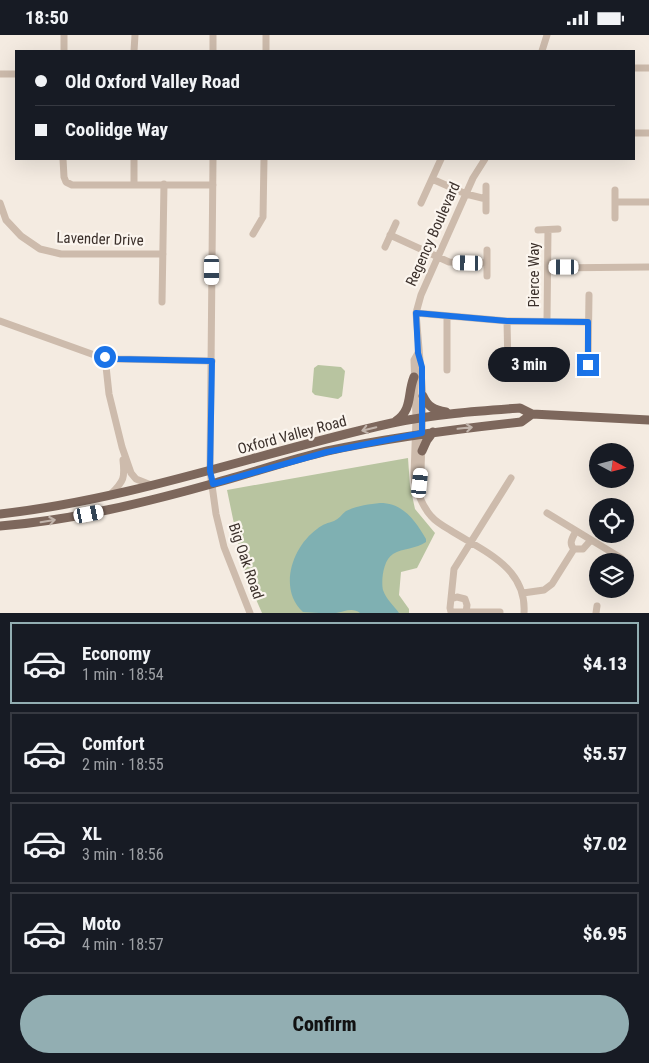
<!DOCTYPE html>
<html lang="en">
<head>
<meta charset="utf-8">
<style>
	body { margin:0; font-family:"Roboto Condensed",sans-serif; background:#242831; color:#f1f3f6; height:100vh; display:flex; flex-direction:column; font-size:19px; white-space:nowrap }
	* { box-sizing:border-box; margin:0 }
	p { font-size:16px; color:#9ea1a6 }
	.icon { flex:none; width:28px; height:28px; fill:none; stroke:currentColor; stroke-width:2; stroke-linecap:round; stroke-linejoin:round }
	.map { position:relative; height:578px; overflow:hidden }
	.sheet { display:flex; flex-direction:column; background:#171b24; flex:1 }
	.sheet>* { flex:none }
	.banner { position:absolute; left:15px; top:15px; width:620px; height:110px; border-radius:0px; box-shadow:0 5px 20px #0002; display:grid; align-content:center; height:110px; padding:0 20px; background:#171b24 }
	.needle { width:32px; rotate:97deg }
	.controls { position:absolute; left:589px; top:408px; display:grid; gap:10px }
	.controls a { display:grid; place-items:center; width:45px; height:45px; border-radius:50%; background:#171b24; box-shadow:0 5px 20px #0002; font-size:25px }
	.end { position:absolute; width:22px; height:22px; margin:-11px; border:6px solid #1a73e8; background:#fff; box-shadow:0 0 0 2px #fff }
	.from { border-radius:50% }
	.bubble { position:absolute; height:35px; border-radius:18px; background:#171b24; box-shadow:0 5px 20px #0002; font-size:16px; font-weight:800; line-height:35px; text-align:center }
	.car { position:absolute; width:15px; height:30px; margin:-15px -8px; border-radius:6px; box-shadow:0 0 4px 1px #0007; background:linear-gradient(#fff 24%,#345 0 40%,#fff 0 76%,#345 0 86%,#fff 0) }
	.banner b { display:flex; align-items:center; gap:18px; height:48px; font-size:19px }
	.banner b+b { border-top:1px solid #363941 }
	.banner i { width:12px; height:12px; background:#f1f3f6 }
	ul { padding:9px 0 0; list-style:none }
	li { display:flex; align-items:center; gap:15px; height:82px; margin:0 10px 8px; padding:0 10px; border:2px solid #363941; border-radius:0px }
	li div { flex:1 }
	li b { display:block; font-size:19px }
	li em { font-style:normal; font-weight:800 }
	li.selected { border-color:#92aeb2 }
	li>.icon { width:45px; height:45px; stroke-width:1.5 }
	.action { display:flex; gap:10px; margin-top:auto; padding:10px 20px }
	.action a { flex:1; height:58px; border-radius:30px; background:#92aeb2; color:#111; font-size:20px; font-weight:800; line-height:58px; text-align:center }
	.status { display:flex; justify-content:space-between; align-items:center; height:35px; padding:0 25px; background:#171b24; direction:ltr }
	.status svg { height:14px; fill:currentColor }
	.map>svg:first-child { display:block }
	.green { fill:#b8c4a0 }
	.water { fill:#7fb0b2 }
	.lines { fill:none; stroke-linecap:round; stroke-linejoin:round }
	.minor { stroke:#cdbbac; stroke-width:7 }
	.major { stroke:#7d675c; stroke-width:9 }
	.oneway { stroke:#c2b5ac }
	.route { stroke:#1a73e8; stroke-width:6 }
	.labels { text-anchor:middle; stroke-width:4.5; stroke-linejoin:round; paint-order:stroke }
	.street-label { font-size:15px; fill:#3b302b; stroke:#fbf5ee }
</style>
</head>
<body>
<div class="status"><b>18:50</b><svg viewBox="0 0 49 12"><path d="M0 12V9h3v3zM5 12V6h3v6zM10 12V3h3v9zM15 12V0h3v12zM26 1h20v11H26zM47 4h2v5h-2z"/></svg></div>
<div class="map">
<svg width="649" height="578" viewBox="0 0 649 578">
	<rect width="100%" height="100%" fill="#f4ebe1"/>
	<path class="green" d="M 318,330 L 341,332 L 345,336 L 342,361 L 338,364 L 315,360 L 312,357 L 314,333 Z
		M 408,423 L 410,451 L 415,474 L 435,498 L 417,533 L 401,537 L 399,560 L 409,574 L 409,578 L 262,578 L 244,537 L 227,455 Z"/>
	<path class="water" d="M 380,468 C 403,468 415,485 426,504 L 426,507 C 416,514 403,513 393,519 C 383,525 381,546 383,555 C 386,564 394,571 399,578 L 360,578 C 352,572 344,577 336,578 C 326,578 312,578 303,577 C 278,554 292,512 317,494 C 323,489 328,488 334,486 C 339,484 342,479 346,476 C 356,471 369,469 380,468 Z"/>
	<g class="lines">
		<path class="minor" d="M 64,16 L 64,0
			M 134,16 L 135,0
			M 213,16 L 213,0
			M 266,16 L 266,0
			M 542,16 L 547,0
			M 634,33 L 649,33
			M 0,39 L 16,39
			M 634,98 L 649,98
			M 63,124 L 64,142 L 66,147 L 72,150 L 213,150
			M 213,124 L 210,436 L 216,479 L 224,512 L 250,578
			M 432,144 L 466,159 L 486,164
			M 134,149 L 134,124
			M 486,151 L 486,176
			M 615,167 L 649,167
			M 0,168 L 6,185 L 21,201 L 40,214 L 61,219 L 163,219
			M 421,168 L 441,124
			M 615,183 L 615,155
			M 538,195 L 558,194
			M 253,199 L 263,182 L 264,124
			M 390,200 L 449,227 L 487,228
			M 385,212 L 396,188
			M 548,233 L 649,232
			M 487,241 L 487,215
			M 162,267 L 164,149
			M 416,278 L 507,286 L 588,287
			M 0,286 L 100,322 L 118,324 L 212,326
			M 507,286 L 508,333
			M 547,286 L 548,195
			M 418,318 L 414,325 L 416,384 L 414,440 C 415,453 422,471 431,481 C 436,487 443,491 450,495 C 483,516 527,532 524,578
			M 105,322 L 109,359 L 122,412 L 131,438 L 136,444 L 151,450
			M 588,330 L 589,260
			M 447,335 L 447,281
			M 111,459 C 124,446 125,443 123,425
			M 419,459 L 421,438 L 423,361 L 416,278 L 421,260 L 473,143 L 485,124
			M 547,478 L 621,523
			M 576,496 C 573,502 568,508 574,514 L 583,514 L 591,505
			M 523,558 L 544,555 L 552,549 L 574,514
			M 451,564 L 457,562 L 465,564 L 467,570 L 466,578
			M 500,577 L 451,577 L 450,573 L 454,534 L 511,443
			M 596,578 L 597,571"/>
		<path class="major" d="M 423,361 C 428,372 434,375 446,377
			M 396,386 C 413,374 407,359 414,342
			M 422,416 L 427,405 L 433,397
			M 0,479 C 134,464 261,417 392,388 C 434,379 478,376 520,373 L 532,379 L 649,385
			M 0,491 C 73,485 144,468 215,448 C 252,438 289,425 327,416 C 391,402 456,394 521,387 L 532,379"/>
	</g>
	<defs><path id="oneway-shaft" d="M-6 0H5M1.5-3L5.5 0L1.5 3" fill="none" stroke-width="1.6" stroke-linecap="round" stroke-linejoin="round" transform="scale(1.25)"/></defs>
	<g class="oneway">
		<use href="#oneway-shaft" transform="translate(465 393) rotate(-6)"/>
		<use href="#oneway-shaft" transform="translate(369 394) rotate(167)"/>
		<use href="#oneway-shaft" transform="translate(48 486) rotate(-9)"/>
	</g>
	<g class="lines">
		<path class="route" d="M 105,322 L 118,324 L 212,326 L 210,436 L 213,449 L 327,417 L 422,398 L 422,332 L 418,318 L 416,278 L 507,286 L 588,287 L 588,330"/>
	</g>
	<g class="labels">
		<g class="street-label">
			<text transform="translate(433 199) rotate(-66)" y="5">Regency Boulevard</text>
			<text transform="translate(100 204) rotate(2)" y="5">Lavender Drive</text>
			<text transform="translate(534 240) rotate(-90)" y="5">Pierce Way</text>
			<text transform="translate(292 400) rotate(-15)" y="5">Oxford Valley Road</text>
			<text transform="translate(246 526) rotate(71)" y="5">Big Oak Road</text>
		</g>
	</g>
</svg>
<div class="controls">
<a><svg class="needle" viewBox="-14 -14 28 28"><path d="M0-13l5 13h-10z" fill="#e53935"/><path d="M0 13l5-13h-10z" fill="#9ea1a6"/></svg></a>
<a><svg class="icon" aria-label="locate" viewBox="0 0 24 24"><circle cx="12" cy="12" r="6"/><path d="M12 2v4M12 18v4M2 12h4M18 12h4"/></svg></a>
<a><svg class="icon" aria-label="layers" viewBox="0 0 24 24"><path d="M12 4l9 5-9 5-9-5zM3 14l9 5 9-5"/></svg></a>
</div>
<i class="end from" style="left:105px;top:322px"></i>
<i class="end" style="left:588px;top:330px"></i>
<div class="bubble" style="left:488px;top:312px;width:82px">3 min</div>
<i class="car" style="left:468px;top:228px;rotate:271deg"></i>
<i class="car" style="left:564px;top:232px;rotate:270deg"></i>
<i class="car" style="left:212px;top:235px;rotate:180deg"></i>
<i class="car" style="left:420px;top:448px;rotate:6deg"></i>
<i class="car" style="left:89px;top:479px;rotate:79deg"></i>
<div class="banner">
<b><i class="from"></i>Old Oxford Valley Road</b>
<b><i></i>Coolidge Way</b>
</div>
</div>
<section class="sheet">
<ul>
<li class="selected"><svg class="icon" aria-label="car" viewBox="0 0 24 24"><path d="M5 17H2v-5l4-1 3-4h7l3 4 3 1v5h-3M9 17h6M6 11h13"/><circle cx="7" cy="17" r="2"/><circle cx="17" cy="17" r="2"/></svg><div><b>Economy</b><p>1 min · 18:54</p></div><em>$4.13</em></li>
<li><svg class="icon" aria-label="car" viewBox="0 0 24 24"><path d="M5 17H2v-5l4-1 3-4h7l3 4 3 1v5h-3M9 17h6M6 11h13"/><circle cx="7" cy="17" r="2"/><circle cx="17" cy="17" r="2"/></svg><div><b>Comfort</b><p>2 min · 18:55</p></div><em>$5.57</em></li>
<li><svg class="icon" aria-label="car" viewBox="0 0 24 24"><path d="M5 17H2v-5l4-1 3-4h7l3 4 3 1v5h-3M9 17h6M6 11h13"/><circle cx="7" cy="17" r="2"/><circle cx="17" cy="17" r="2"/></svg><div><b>XL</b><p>3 min · 18:56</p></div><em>$7.02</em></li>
<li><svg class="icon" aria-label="car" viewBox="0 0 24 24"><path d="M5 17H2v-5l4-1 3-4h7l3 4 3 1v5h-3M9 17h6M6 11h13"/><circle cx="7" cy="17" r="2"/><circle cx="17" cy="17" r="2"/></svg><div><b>Moto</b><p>4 min · 18:57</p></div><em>$6.95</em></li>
</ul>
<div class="action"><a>Confirm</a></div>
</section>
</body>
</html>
